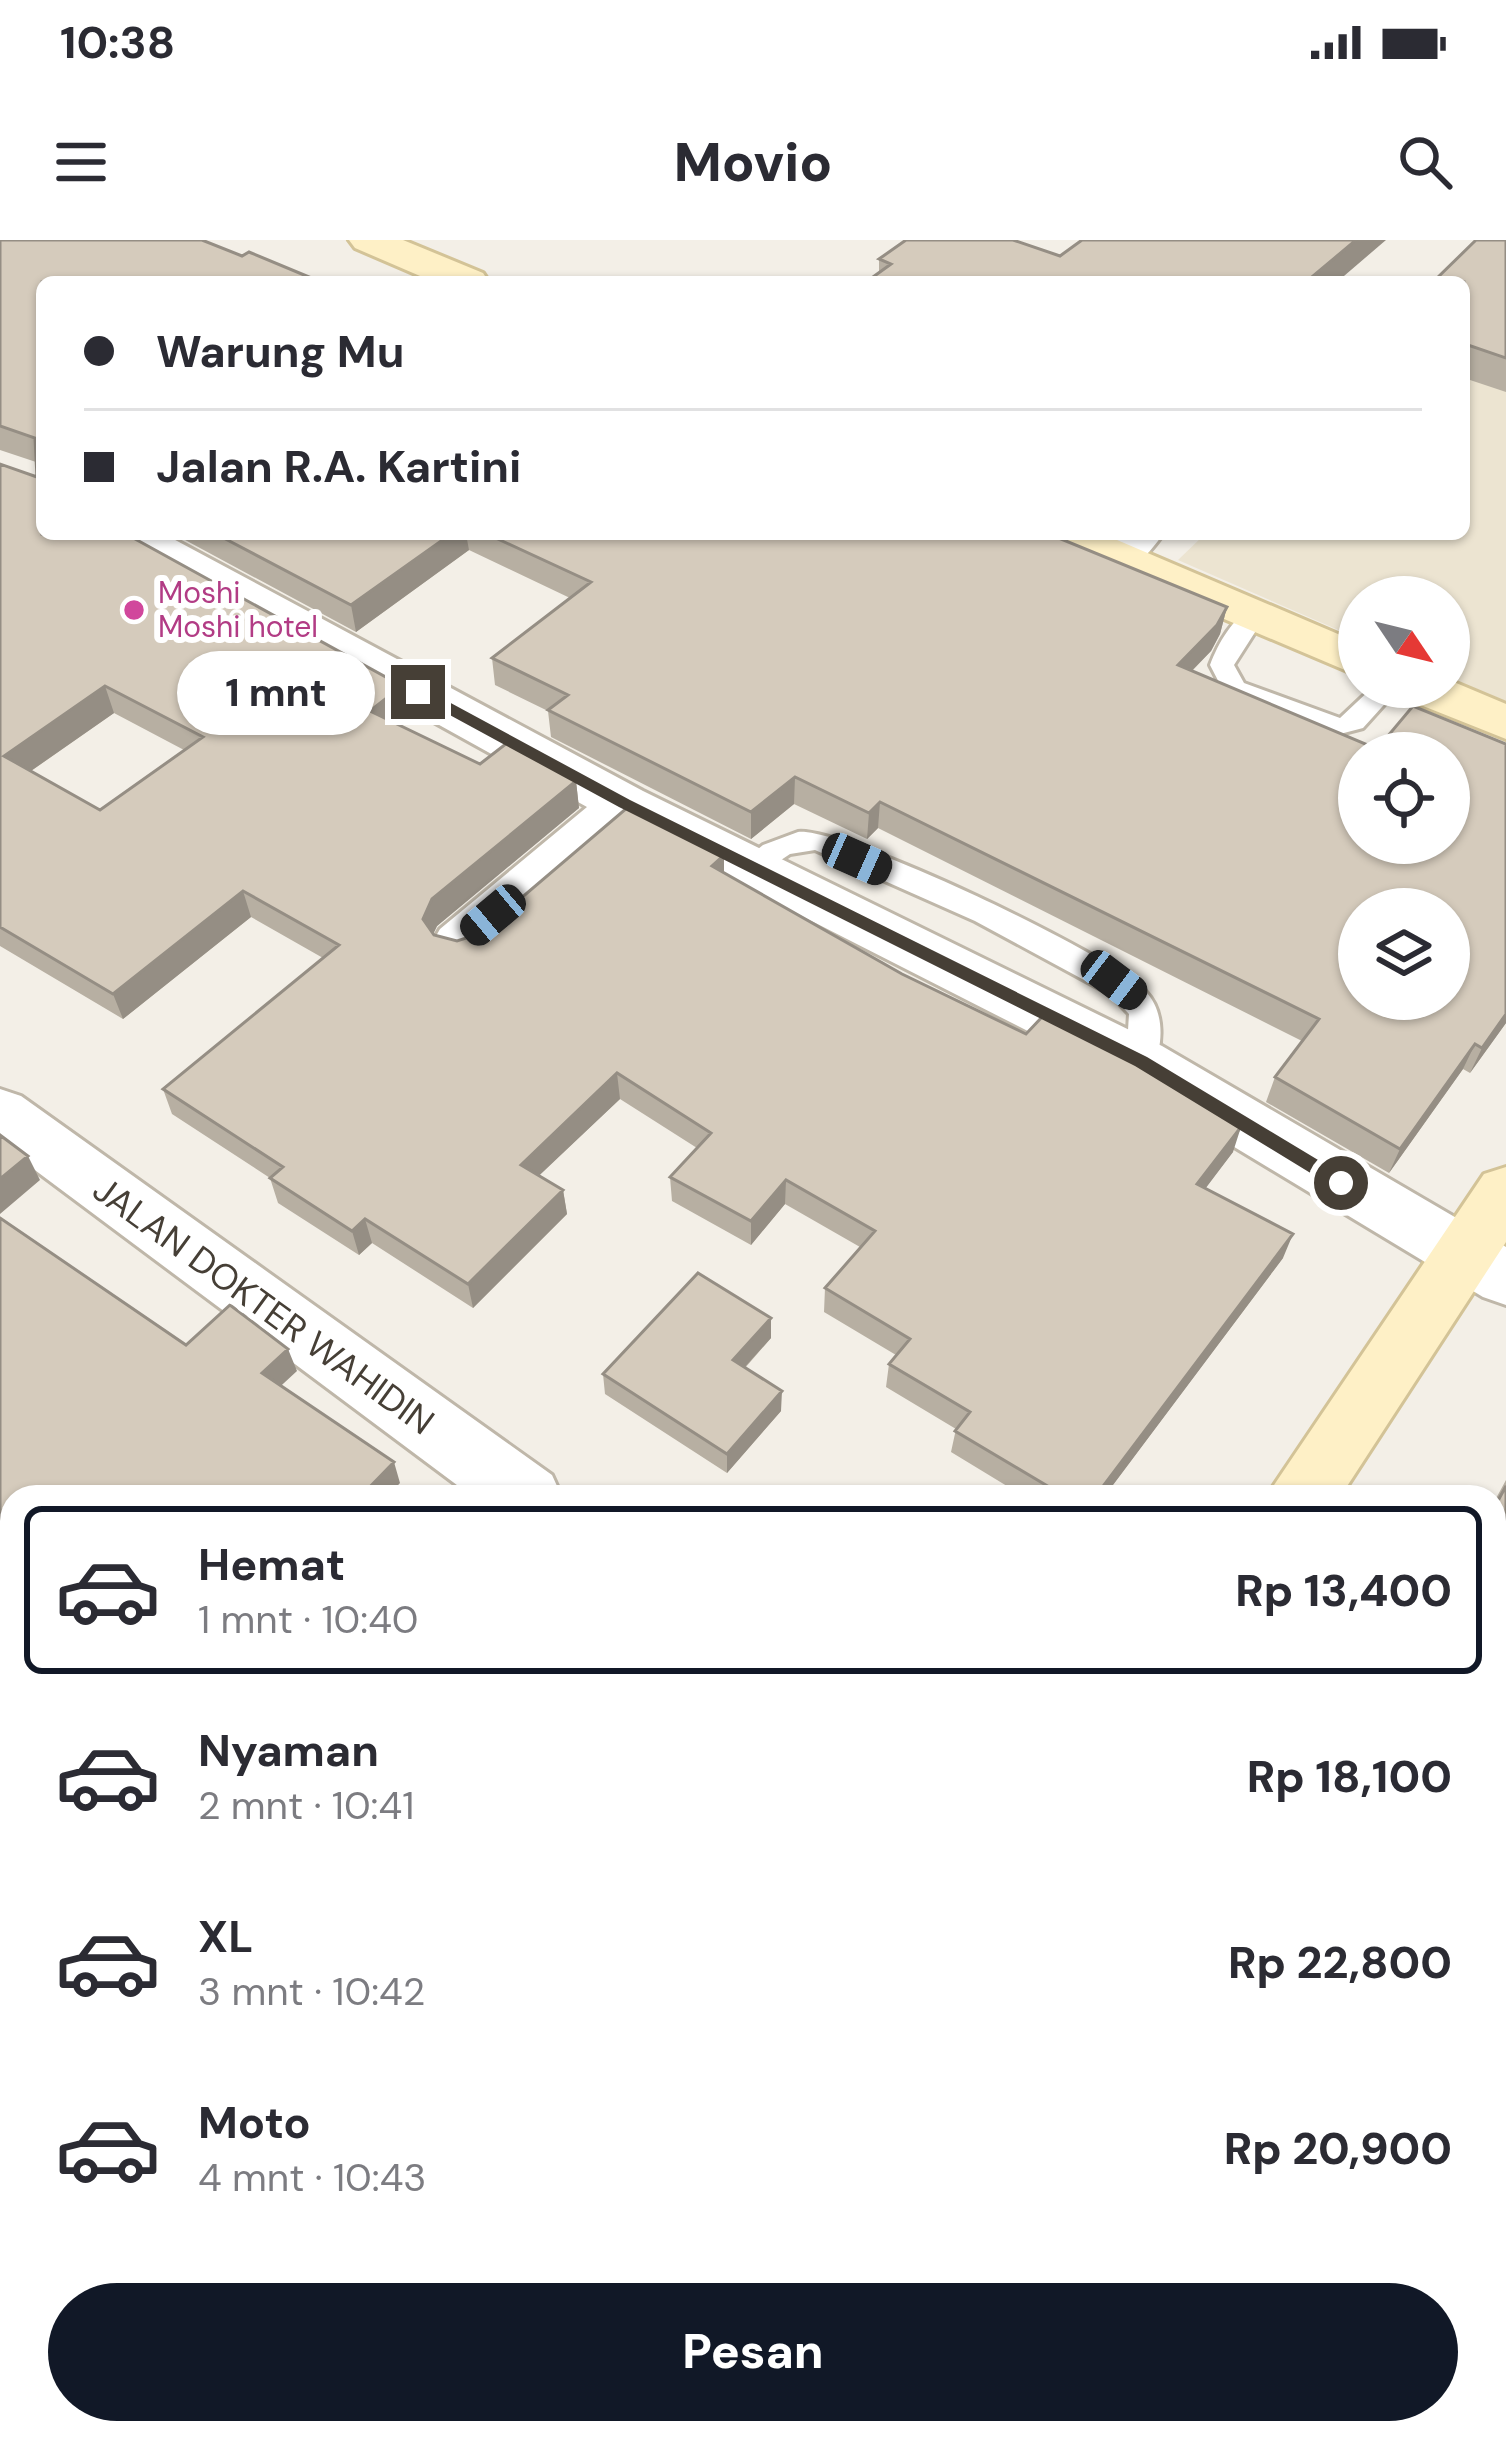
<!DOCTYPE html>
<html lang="id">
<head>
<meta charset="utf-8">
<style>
	body { margin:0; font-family:"DM Sans",sans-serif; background:#f7f7f7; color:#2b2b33; height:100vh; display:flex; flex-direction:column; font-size:45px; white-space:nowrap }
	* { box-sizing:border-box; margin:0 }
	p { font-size:39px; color:#7c7c81 }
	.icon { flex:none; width:66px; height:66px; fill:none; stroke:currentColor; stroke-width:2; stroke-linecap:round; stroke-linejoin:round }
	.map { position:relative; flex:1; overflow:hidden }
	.side { position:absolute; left:0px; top:1245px; width:1506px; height:960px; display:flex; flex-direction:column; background:#fff; border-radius:36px 36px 0 0; box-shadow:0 3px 9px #0004 }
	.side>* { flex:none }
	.banner { position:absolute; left:36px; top:36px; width:1434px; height:264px; border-radius:18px; box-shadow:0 3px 9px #0004; display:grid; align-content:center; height:264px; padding:0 48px; background:#fff }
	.needle { width:78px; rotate:125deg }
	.controls { position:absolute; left:1338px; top:336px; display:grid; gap:24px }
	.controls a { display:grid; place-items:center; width:132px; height:132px; border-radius:50%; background:#fff; box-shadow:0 3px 9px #0004; font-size:60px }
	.end { position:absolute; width:54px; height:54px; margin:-27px; border:15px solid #463f36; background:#fff; box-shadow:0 0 0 6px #fff }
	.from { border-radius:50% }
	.bubble { position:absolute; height:84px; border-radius:42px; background:#fff; box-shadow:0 3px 9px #0004; font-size:39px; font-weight:800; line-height:84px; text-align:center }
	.car { position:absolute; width:36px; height:72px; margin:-36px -18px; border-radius:15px; box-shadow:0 0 9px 3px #0007; background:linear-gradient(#222 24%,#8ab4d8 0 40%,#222 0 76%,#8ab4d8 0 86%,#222 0) }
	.banner b { display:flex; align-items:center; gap:42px; height:114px; font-size:45px }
	.banner b+b { border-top:3px solid #e1e1e2 }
	.banner i { width:30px; height:30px; background:#2b2b33 }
	ul { padding:21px 0 0; list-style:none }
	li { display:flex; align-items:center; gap:36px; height:168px; margin:0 24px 18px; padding:0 24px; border:6px solid transparent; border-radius:18px }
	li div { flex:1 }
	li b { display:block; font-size:45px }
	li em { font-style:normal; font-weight:800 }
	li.current { border-color:#111827 }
	li>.icon { width:108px; height:108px; stroke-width:1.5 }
	.button { display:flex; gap:24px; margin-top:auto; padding:24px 48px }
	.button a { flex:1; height:138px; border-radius:72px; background:#111827; color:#fff; font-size:48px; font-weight:800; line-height:138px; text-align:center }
	.status { display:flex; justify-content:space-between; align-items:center; height:84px; padding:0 60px; background:#fff; direction:ltr }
	.status svg { height:33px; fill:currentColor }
	header { display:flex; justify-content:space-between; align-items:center; height:156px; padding:0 48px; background:#fff; font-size:54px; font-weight:800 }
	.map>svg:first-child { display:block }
	.education { fill:#ece4d1 }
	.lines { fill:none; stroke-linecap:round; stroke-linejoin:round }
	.service-casing { stroke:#bfb7a9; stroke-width:6 }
	.minor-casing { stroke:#bfb7a9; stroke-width:6 }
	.secondary-casing { stroke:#d3c397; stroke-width:6 }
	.service { fill:#fff; fill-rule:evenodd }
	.minor { fill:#fff; fill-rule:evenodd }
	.secondary { fill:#fef0c6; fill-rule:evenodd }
	.wall { fill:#b7afa2; fill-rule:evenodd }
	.shaded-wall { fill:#958e84 }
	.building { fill:#d5cbbc; stroke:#958e84; stroke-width:3; fill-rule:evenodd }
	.route { fill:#463f36 }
	.hotel-dot { fill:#d1479c; stroke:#fff; stroke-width:4.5 }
	.labels { text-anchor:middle; stroke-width:12; stroke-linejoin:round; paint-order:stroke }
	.far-hotel-label { font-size:30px; fill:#b23c85; stroke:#fff; text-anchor:start }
	.street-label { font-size:36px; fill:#463f36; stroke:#fff }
</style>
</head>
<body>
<div class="status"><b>10:38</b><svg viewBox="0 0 49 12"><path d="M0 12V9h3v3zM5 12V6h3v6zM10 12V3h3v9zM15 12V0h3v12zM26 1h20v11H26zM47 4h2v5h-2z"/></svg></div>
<header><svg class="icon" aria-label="menu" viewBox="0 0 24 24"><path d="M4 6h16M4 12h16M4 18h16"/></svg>Movio<svg class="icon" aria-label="search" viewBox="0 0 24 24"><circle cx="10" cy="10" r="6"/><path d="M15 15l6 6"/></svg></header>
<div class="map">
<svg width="1506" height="2205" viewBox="0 0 1506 2205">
	<rect width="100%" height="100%" fill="#f3efe7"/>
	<path class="education" d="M 1464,64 L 1506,79 L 1506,463 L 1449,438 L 1449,357 L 1359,357 L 1359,399 L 1178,320 L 1205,294 L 1464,294 Z"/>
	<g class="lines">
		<defs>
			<path id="service" d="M 1254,368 L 1266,375 L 1234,425 L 1244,443 L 1340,478 L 1373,447 L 1400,447 L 1363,488 L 1340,494 L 1312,489 L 1225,454 L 1210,425 C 1218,404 1233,376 1254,368 Z
				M 798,592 C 844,587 1113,715 1146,752 C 1165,772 1164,807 1151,830 L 1131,830 L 1126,822 L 1129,774 L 1110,754 L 975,681 L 815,610 L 790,614 L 760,634 L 740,634 L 736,627 L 763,605 Z"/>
			<path id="minor" d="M 106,294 L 164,294 L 643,551 L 1162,806 L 1506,1007 L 1506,1065 L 1483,1057 L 1120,838 L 629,588 L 480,717 L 460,723 L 440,717 L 432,703 L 440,689 L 587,567 L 113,304 Z
				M 1114,294 L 1163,294 C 1146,318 1131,335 1100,327 L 1093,317 Z
				M 0,849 L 21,856 L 552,1235 L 562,1257 L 473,1257 L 0,904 Z
				M 0,2141 L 12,2146 L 12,2193 L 57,2193 L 62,2205 L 0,2205 Z"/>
			<path id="secondary" d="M 349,0 L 403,0 L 483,33 L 489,42 L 434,42 L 355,8 Z
				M 1040,294 L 1103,294 L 1359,403 L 1359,436 L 1047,304 Z
				M 1449,440 L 1506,464 L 1506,499 L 1403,458 L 1396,447 L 1449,447 Z
				M 1506,927 L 1506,1002 L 1340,1257 L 1266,1257 L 1484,934 Z
				M 620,2193 L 715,2193 L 710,2205 L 615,2205 Z"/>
		</defs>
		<use href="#service" class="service-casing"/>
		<use href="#minor" class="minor-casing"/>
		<use href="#secondary" class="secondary-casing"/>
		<use href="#service" class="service"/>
		<use href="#minor" class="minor"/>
		<use href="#secondary" class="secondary"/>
	</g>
	<path class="wall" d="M 0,0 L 202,0 L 42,294 L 402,446 L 407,472 L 395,483 L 480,524 L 576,541 L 579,568 L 437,686 L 433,694 L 457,701 L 724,615 L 724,633 L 902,734 L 1233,912 L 1205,948 L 1283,1018 L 1109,1250 L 1120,1257 L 1025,1257 L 951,1212 L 956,1189 L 886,1147 L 889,1124 L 896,1115 L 824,1072 L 825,1048 L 860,1007 L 785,964 L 751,1005 L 672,961 L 670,937 L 697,908 L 620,859 L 539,935 L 563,950 L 567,974 L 473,1068 L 372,1003 L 359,1015 L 278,963 L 270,938 L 172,874 L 163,849 L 323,718 L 251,677 L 123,779 L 0,706 L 0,224 L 37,237 L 36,222 L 0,210 ZM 114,473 L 184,510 L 100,570 L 31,531 Z
		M 1386,0 L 879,33 L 879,19 L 1060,16 Z
		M 1506,0 L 1506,152 L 1464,138 L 1464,42 Z
		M 174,294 L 1049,294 L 1227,367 L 1220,394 L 1211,411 L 1192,431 L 1506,783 L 1470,833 L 1463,829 L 1389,933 L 1266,862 L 1275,837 L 1302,801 L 878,588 L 867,599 L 794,564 L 751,599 L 551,497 L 548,471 L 495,445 L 492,418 L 570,358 L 469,310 L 356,392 Z
		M 771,1078 L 771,1098 L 745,1128 L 781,1171 L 727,1233 L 605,1154 L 603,1134 Z
		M 1506,1240 L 1506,1940 L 1494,1968 L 1494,1262 Z
		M 1192,2193 L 1245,2193 L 1239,2205 L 1208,2205 Z
		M 1393,2193 L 1494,2193 L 1506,2205 L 1387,2205 Z"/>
	<path class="shaded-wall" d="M 1356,0 L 1386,0 L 1337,42 L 1306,42 Z
		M 451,294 L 466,294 L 469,310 L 356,392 L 351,365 Z
		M 1227,367 L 1220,394 L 1211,411 L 1172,451 L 1178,425 Z
		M 105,446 L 114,473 L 15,542 L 4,516 Z
		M 402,446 L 407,472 L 376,497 L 370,471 Z
		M 795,537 L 794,564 L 751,599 L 751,572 Z
		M 576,541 L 579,568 L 437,686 L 428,705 L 423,679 L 432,659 Z
		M 880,562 L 878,588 L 867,599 L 869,573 Z
		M 724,615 L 724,642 L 712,626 Z
		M 243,651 L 251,677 L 123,779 L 113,754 Z
		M 1506,774 L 1506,783 L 1470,833 L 1482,808 Z
		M 1475,804 L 1463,829 L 1389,933 L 1400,909 Z
		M 617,833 L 620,859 L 525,949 L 521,925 Z
		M 1241,887 L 1233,912 L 1190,969 L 1197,944 Z
		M 28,916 L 40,940 L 0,974 L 0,939 Z
		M 786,940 L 785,964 L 751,1005 L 751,981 Z
		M 563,950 L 567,974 L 473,1068 L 468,1044 Z
		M 365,979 L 372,1003 L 359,1015 L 352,991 Z
		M 1293,994 L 1283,1018 L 1104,1257 L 1095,1257 Z
		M 771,1078 L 771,1098 L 733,1140 L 733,1120 Z
		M 288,1109 L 297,1131 L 271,1155 L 262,1133 Z
		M 782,1151 L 781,1171 L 727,1233 L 727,1214 Z
		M 394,1222 L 400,1243 L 387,1257 L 360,1257 Z
		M 0,1280 L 10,1293 L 0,1302 Z
		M 469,2193 L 479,2193 L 469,2205 L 458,2205 Z"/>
	<path class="building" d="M 0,0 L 202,0 L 242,16 L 249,12 L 321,42 L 42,42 L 42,294 L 126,294 L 402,446 L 370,471 L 480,524 L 507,503 L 576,541 L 432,659 L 423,679 L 434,695 L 457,701 L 479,694 L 628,567 L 724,615 L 712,626 L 902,734 L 1026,794 L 1043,776 L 1124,817 L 1241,887 L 1197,944 L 1293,994 L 1095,1257 L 1066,1257 L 955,1191 L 970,1172 L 889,1124 L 910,1099 L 825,1048 L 875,991 L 786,940 L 751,981 L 670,937 L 711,893 L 617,833 L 521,925 L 563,950 L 468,1044 L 365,979 L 352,991 L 270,938 L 283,927 L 163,849 L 339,705 L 243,651 L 113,754 L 0,687 L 0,224 L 37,237 L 35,198 L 0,186 ZM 105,446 L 203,497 L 100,570 L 4,516 Z
		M 906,0 L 1013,0 L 1060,16 L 1082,0 L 1356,0 L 1306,42 L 866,42 L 891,24 L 879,19 Z
		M 1476,0 L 1506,0 L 1506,118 L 1468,105 L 1464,109 L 1464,42 L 1433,42 Z
		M 216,294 L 451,294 L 351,365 Z
		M 487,294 L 1049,294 L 1227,367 L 1217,385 L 1178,425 L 1377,509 L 1413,466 L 1506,504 L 1506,774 L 1482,808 L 1475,804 L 1400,909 L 1275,837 L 1319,779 L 880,562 L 869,573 L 795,537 L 751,572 L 548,470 L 568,455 L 492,418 L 591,342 ZM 1359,513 L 1449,513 L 1449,603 L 1359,603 ZM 1359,669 L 1449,669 L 1449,759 L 1359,759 Z
		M 0,895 L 28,916 L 0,939 Z
		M 0,978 L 186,1105 L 230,1065 L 288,1109 L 262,1133 L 394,1222 L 360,1257 L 12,1257 L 12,1289 L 0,1278 Z
		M 698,1033 L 771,1078 L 733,1120 L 782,1151 L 727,1214 L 603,1134 Z
		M 1506,1246 L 1506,1940 L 1494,1968 L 1494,1268 Z
		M 1109,1250 L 1120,1257 L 1104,1257 Z
		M 0,1746 L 12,1757 L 12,1945 L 0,1934 Z
		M 1494,1976 L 1506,1984 L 1506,2205 L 1403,2205 L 1408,2193 L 1494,2193 Z
		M 262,2193 L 469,2193 L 458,2205 L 272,2205 Z
		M 950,2193 L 1175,2193 L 1169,2205 L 944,2205 Z
		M 1209,2193 L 1245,2193 L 1239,2205 L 1225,2205 Z"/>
	<path class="route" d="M 413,448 L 423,448 L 630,560 L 1147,817 L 1348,938 L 1348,948 L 1335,948 L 1135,826 L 619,567 L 413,455 Z"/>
	<circle class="hotel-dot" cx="134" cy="370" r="12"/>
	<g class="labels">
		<g class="far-hotel-label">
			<text x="158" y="363">Moshi<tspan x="158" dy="34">Moshi hotel</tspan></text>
		</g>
		<g class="street-label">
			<text transform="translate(264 1065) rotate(36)" y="13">JALAN DOKTER WAHIDIN</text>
		</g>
	</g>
</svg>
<div class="controls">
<a><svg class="needle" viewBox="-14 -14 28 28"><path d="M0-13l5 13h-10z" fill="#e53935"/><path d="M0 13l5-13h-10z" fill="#7c7c81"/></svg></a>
<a><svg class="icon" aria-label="locate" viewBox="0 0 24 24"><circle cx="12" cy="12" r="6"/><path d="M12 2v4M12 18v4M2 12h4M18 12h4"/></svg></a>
<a><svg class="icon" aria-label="layers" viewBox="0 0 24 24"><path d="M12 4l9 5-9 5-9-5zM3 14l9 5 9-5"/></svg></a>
</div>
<i class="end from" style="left:1341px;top:943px"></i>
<i class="end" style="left:418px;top:452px"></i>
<div class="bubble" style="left:177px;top:411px;width:198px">1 mnt</div>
<i class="car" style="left:857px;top:619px;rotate:114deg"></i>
<i class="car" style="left:493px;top:675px;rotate:230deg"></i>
<i class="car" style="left:1114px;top:740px;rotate:127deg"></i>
<div class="banner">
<b><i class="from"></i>Warung Mu</b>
<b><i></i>Jalan R.A. Kartini</b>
</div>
<section class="side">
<ul>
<li class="current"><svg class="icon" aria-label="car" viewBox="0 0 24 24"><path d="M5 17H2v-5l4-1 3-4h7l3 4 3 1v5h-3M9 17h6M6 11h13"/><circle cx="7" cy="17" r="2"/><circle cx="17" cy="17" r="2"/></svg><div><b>Hemat</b><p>1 mnt · 10:40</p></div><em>Rp 13,400</em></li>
<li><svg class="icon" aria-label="car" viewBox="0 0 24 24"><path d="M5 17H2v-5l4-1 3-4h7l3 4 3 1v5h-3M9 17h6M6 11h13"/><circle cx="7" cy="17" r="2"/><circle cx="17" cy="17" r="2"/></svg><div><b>Nyaman</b><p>2 mnt · 10:41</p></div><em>Rp 18,100</em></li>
<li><svg class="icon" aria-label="car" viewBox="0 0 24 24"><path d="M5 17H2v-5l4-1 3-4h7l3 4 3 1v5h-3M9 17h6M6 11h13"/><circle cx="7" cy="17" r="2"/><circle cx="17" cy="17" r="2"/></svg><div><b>XL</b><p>3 mnt · 10:42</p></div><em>Rp 22,800</em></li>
<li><svg class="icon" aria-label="car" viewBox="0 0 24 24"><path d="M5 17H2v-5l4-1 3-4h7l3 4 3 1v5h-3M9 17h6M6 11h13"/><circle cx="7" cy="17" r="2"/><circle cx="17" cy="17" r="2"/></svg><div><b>Moto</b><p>4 mnt · 10:43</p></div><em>Rp 20,900</em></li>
</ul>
<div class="button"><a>Pesan</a></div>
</section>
</div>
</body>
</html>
